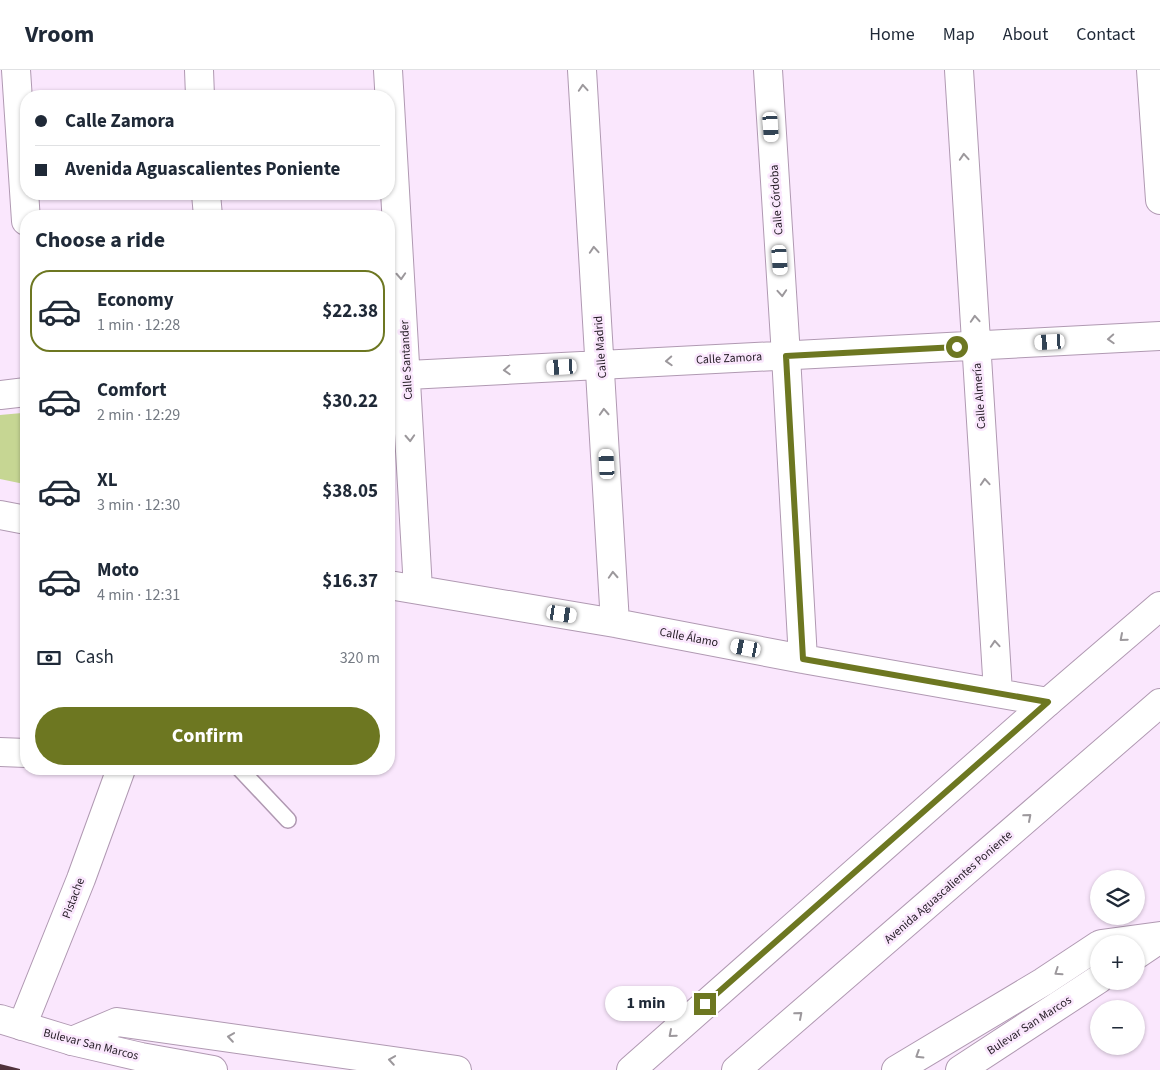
<!DOCTYPE html>
<html lang="en">
<head>
<meta charset="utf-8">
<style>
	body { margin:0; font-family:"Source Sans 3",sans-serif; background:#f2f2f3; color:#1f2937; height:100vh; display:flex; flex-direction:column; font-size:19px; white-space:nowrap }
	* { box-sizing:border-box; margin:0 }
	p { font-size:16px; color:#747a83 }
	.icon { flex:none; width:28px; height:28px; fill:none; stroke:currentColor; stroke-width:2; stroke-linecap:round; stroke-linejoin:round }
	.map { position:relative; flex:1; overflow:hidden }
	.panel { position:absolute; left:20px; top:140px; width:375px; height:565px; display:flex; flex-direction:column; background:#fff; border-radius:20px; box-shadow:0 1px 4px #0004 }
	.panel>* { flex:none }
	.guide { position:absolute; left:20px; top:20px; width:375px; height:110px; border-radius:20px; box-shadow:0 1px 4px #0004; display:grid; align-content:center; height:110px; padding:0 15px; background:#fff }
	.buttons { position:absolute; left:1090px; top:800px; display:grid; gap:10px }
	.buttons a { display:grid; place-items:center; width:55px; height:55px; border-radius:50%; background:#fff; box-shadow:0 1px 4px #0004; font-size:25px }
	.end { position:absolute; width:22px; height:22px; margin:-11px; border:6px solid #6d7721; background:#fff; box-shadow:0 0 0 2px #fff }
	.from { border-radius:50% }
	.bubble { position:absolute; height:35px; border-radius:18px; background:#fff; box-shadow:0 1px 4px #0004; font-size:16px; font-weight:700; line-height:35px; text-align:center }
	.car { position:absolute; width:15px; height:30px; margin:-15px -8px; border-radius:6px; box-shadow:0 0 4px 1px #0007; background:linear-gradient(#fff 24%,#345 0 40%,#fff 0 76%,#345 0 86%,#fff 0) }
	.guide b { display:flex; align-items:center; gap:18px; height:48px; font-size:19px }
	.guide b+b { border-top:1px solid #e0e1e3 }
	.guide i { width:12px; height:12px; background:#1f2937 }
	ul { padding:0; list-style:none }
	li { display:flex; align-items:center; gap:15px; height:82px; margin:0 10px 8px; padding:0 5px; border:2px solid transparent; border-radius:20px }
	li div { flex:1 }
	li b { display:block; font-size:19px }
	li em { font-style:normal; font-weight:700 }
	li.active { border-color:#6d7721 }
	li>.icon { width:45px; height:45px; stroke-width:1.5 }
	h2 { padding:0 15px; font-size:22px; line-height:60px }
	.pay { display:flex; align-items:center; gap:12px; height:55px; padding:0 15px; font-size:19px }
	.pay p { margin-inline-start:auto }
	.cta { display:flex; gap:10px; margin-top:auto; padding:10px 15px }
	.cta a { flex:1; height:58px; border-radius:30px; background:#6d7721; color:#fff; font-size:20px; font-weight:700; line-height:58px; text-align:center }
	header { display:flex; align-items:center; gap:30px; box-sizing:border-box; height:70px; padding:0 25px; background:#fff; border-bottom:1px solid #e0e1e3 }
	header strong { font-size:24px }
	nav { display:flex; gap:28px; margin-inline-start:auto; font-size:18px }
	.map>svg:first-child { display:block }
	.green { fill:#c6d693 }
	.building { fill:#50323c }
	.lines { fill:none; stroke-linecap:round; stroke-linejoin:round }
	.lane-casing { stroke:#b099b2; stroke-width:18 }
	.street-casing { stroke:#b099b2; stroke-width:30 }
	.secondary-casing { stroke:#b099b2; stroke-width:30 }
	.primary-casing { stroke:#b099b2; stroke-width:30 }
	.lane { stroke:#fff; stroke-width:15 }
	.street { stroke:#fff; stroke-width:28 }
	.secondary { stroke:#fff; stroke-width:28 }
	.primary { stroke:#fff; stroke-width:28 }
	.oneway { stroke:#9c989c }
	.route { stroke:#6d7721; stroke-width:6 }
	.labels { text-anchor:middle; stroke-width:5; stroke-linejoin:round; paint-order:stroke }
	.street-label { font-size:12px; fill:#221a23; stroke:#fae7fd }
</style>
</head>
<body>
<header>
<strong>Vroom</strong>
<nav><a>Home</a><a>Map</a><a>About</a><a>Contact</a></nav>
</header>
<div class="map">
<svg width="1160" height="1000" viewBox="0 0 1160 1000">
	<rect width="100%" height="100%" fill="#fae7fd"/>
	<path class="green" d="M 22,343 L 24,414 L 0,409 L 0,345 Z"/>
	<path class="building" d="M 0,994 L 20,999 L 20,1000 L 0,1000 Z"/>
	<g class="lines">
		<defs>
			<path id="lane" d="M 240,699 L 288,750"/>
			<path id="street" d="M 16,0 L 26,151
				M 199,0 L 200,26
				M 388,0 L 418,519
				M 582,0 L 615,553
				M 768,0 L 786,286 L 803,589
				M 959,0 L 998,622
				M 1151,0 L 1160,130
				M 206,124 L 208,146
				M 389,306 L 1160,266
				M 0,325 L 26,322
				M 0,445 L 26,450
				M 389,515 L 615,553 L 803,589 L 1048,632
				M 0,682 L 26,683
				M 22,956 L 81,809 L 121,699"/>
			<path id="secondary" d="M 1136,885 L 1160,869
				M 0,949 L 72,971 L 141,987 L 213,1000
				M 960,1000 L 1099,909"/>
			<path id="primary" d="M 1101,874 L 1160,866
				M 72,971 L 117,952 L 457,1000
				M 631,1000 L 1048,632 L 1160,536
				M 736,1000 L 1160,633
				M 896,1000 L 1043,912 L 1099,875"/>
		</defs>
		<use href="#lane" class="lane-casing"/>
		<use href="#street" class="street-casing"/>
		<use href="#secondary" class="secondary-casing"/>
		<use href="#primary" class="primary-casing"/>
		<use href="#lane" class="lane"/>
		<use href="#street" class="street"/>
		<use href="#secondary" class="secondary"/>
		<use href="#primary" class="primary"/>
	</g>
	<defs><path id="oneway-chevron" d="M-2-3.5L2.5 0L-2 3.5" fill="none" stroke-width="1.6" stroke-linecap="round" stroke-linejoin="round" transform="scale(1.25)"/></defs>
	<g class="oneway">
		<use href="#oneway-chevron" transform="translate(583 18) rotate(-94)"/>
		<use href="#oneway-chevron" transform="translate(964 87) rotate(-94)"/>
		<use href="#oneway-chevron" transform="translate(594 180) rotate(-94)"/>
		<use href="#oneway-chevron" transform="translate(401 206) rotate(87)"/>
		<use href="#oneway-chevron" transform="translate(782 223) rotate(86)"/>
		<use href="#oneway-chevron" transform="translate(975 249) rotate(-94)"/>
		<use href="#oneway-chevron" transform="translate(1111 269) rotate(177)"/>
		<use href="#oneway-chevron" transform="translate(669 291) rotate(177)"/>
		<use href="#oneway-chevron" transform="translate(507 300) rotate(177)"/>
		<use href="#oneway-chevron" transform="translate(604 342) rotate(-93)"/>
		<use href="#oneway-chevron" transform="translate(410 368) rotate(87)"/>
		<use href="#oneway-chevron" transform="translate(985 412) rotate(-94)"/>
		<use href="#oneway-chevron" transform="translate(613 505) rotate(-93)"/>
		<use href="#oneway-chevron" transform="translate(1123 568) rotate(139)"/>
		<use href="#oneway-chevron" transform="translate(995 574) rotate(-94)"/>
		<use href="#oneway-chevron" transform="translate(1028 747) rotate(-41)"/>
		<use href="#oneway-chevron" transform="translate(1058 902) rotate(146)"/>
		<use href="#oneway-chevron" transform="translate(799 945) rotate(-41)"/>
		<use href="#oneway-chevron" transform="translate(672 964) rotate(139)"/>
		<use href="#oneway-chevron" transform="translate(231 967) rotate(-172)"/>
		<use href="#oneway-chevron" transform="translate(919 985) rotate(148)"/>
		<use href="#oneway-chevron" transform="translate(392 990) rotate(-171)"/>
	</g>
	<g class="lines">
		<path class="route" d="M 705,934 L 1048,632 L 803,589 L 786,286 L 957,277"/>
	</g>
	<g class="labels">
		<g class="street-label">
			<text transform="translate(776 130) rotate(-94)" y="4">Calle Córdoba</text>
			<text transform="translate(600 277) rotate(-94)" y="4">Calle Madrid</text>
			<text transform="translate(729 288) rotate(-3)" y="4">Calle Zamora</text>
			<text transform="translate(406 290) rotate(-93)" y="4">Calle Santander</text>
			<text transform="translate(979 326) rotate(-94)" y="4">Calle Almería</text>
			<text transform="translate(689 567) rotate(11)" y="4">Calle Álamo</text>
			<text transform="translate(948 817) rotate(-41)" y="4">Avenida Aguascalientes Poniente</text>
			<text transform="translate(73 828) rotate(-69)" y="4">Pistache</text>
			<text transform="translate(1029 955) rotate(-33)" y="4">Bulevar San Marcos</text>
			<text transform="translate(91 974) rotate(14)" y="4">Bulevar San Marcos</text>
		</g>
	</g>
</svg>
<div class="buttons">
<a><svg class="icon" aria-label="layers" viewBox="0 0 24 24"><path d="M12 4l9 5-9 5-9-5zM3 14l9 5 9-5"/></svg></a>
<a>+</a>
<a>−</a>
</div>
<i class="end from" style="left:957px;top:277px"></i>
<i class="end" style="left:705px;top:934px"></i>
<div class="bubble" style="left:605px;top:916px;width:82px">1 min</div>
<i class="car" style="left:771px;top:57px;rotate:176deg"></i>
<i class="car" style="left:780px;top:190px;rotate:176deg"></i>
<i class="car" style="left:1050px;top:272px;rotate:267deg"></i>
<i class="car" style="left:562px;top:297px;rotate:267deg"></i>
<i class="car" style="left:607px;top:394px;rotate:357deg"></i>
<i class="car" style="left:562px;top:544px;rotate:99deg"></i>
<i class="car" style="left:746px;top:578px;rotate:281deg"></i>
<div class="guide">
<b><i class="from"></i>Calle Zamora</b>
<b><i></i>Avenida Aguascalientes Poniente</b>
</div>
<section class="panel">
<h2>Choose a ride</h2>
<ul>
<li class="active"><svg class="icon" aria-label="car" viewBox="0 0 24 24"><path d="M5 17H2v-5l4-1 3-4h7l3 4 3 1v5h-3M9 17h6M6 11h13"/><circle cx="7" cy="17" r="2"/><circle cx="17" cy="17" r="2"/></svg><div><b>Economy</b><p>1 min · 12:28</p></div><em>$22.38</em></li>
<li><svg class="icon" aria-label="car" viewBox="0 0 24 24"><path d="M5 17H2v-5l4-1 3-4h7l3 4 3 1v5h-3M9 17h6M6 11h13"/><circle cx="7" cy="17" r="2"/><circle cx="17" cy="17" r="2"/></svg><div><b>Comfort</b><p>2 min · 12:29</p></div><em>$30.22</em></li>
<li><svg class="icon" aria-label="car" viewBox="0 0 24 24"><path d="M5 17H2v-5l4-1 3-4h7l3 4 3 1v5h-3M9 17h6M6 11h13"/><circle cx="7" cy="17" r="2"/><circle cx="17" cy="17" r="2"/></svg><div><b>XL</b><p>3 min · 12:30</p></div><em>$38.05</em></li>
<li><svg class="icon" aria-label="car" viewBox="0 0 24 24"><path d="M5 17H2v-5l4-1 3-4h7l3 4 3 1v5h-3M9 17h6M6 11h13"/><circle cx="7" cy="17" r="2"/><circle cx="17" cy="17" r="2"/></svg><div><b>Moto</b><p>4 min · 12:31</p></div><em>$16.37</em></li>
</ul>
<div class="pay"><svg class="icon" aria-label="cash" viewBox="0 0 24 24"><path d="M3 7h18v10H3z"/><circle cx="12" cy="12" r="2"/></svg>Cash<p>320 m</p></div>
<div class="cta"><a>Confirm</a></div>
</section>
</div>
</body>
</html>
